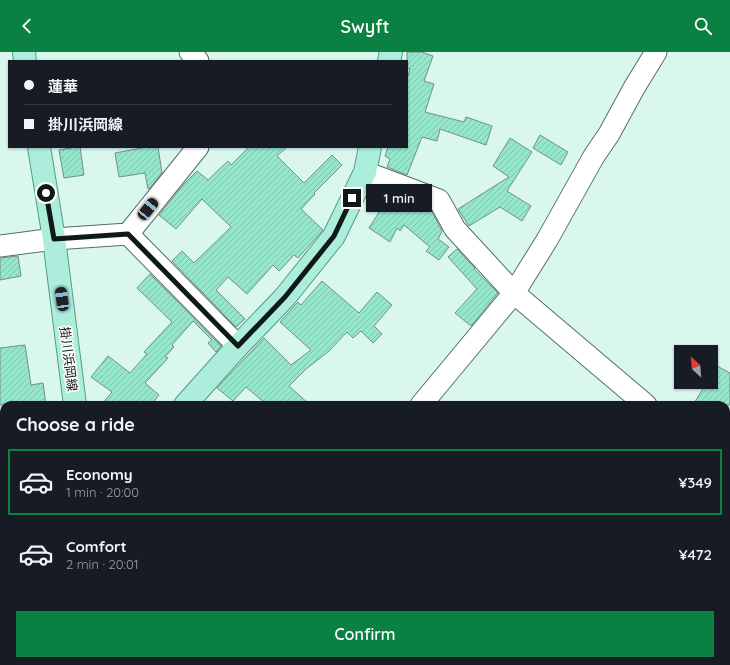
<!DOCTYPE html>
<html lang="en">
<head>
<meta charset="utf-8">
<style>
	body { margin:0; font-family:Quicksand,"Noto Sans JP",sans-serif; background:#20242c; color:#f1f3f6; height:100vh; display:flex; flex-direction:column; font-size:15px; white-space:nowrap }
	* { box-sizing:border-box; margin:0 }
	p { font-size:13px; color:#9ea1a6 }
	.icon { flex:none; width:22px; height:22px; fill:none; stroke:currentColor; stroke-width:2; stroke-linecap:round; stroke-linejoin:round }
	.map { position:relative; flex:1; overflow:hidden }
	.side { position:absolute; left:0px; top:349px; width:730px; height:264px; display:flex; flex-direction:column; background:#171b24; border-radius:12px 12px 0 0; box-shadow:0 1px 3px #0004 }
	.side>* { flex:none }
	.top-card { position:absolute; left:8px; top:8px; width:400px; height:88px; border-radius:0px; box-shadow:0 1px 3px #0004; display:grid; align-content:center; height:88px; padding:0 16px; background:#171b24 }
	.needle { width:26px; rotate:334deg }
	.buttons { position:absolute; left:674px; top:293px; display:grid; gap:8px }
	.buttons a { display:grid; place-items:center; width:44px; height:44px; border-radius:0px; background:#171b24; box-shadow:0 1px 3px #0004; font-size:20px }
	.end { position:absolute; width:18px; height:18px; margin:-9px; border:5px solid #0f1a17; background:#fff; box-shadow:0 0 0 2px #fff }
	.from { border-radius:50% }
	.bubble { position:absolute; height:28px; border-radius:0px; background:#171b24; box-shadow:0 1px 3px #0004; font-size:13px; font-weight:600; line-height:28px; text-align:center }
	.car { position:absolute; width:12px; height:24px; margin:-12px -6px; border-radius:5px; box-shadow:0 0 3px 1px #0007; background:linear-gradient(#222 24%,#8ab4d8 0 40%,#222 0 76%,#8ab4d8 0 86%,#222 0) }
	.top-card b { display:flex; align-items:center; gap:14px; height:38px; font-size:15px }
	.top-card b+b { border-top:1px solid #363941 }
	.top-card i { width:10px; height:10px; background:#f1f3f6 }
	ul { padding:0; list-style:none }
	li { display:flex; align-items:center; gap:12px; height:66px; margin:0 8px 6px; padding:0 8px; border:2px solid transparent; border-radius:0px }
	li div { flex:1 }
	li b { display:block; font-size:15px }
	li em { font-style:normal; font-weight:600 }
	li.active { border-color:#0b8043 }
	li>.icon { width:36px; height:36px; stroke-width:1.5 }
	h2 { padding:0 16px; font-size:18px; line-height:48px }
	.action { display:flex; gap:8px; margin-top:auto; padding:8px 16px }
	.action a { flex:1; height:46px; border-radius:0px; background:#0b8043; color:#fff; font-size:16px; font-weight:600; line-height:46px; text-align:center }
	header { display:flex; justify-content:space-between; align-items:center; height:52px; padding:0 16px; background:#0b8043; color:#fff; font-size:18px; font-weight:600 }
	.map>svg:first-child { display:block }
	.building { fill:url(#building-hatch); stroke:#748f86 }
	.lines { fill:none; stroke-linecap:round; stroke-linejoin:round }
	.minor-casing { stroke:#546f66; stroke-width:23 }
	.major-casing { stroke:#519d87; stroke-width:24 }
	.minor { stroke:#fff; stroke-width:21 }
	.major { stroke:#aceedb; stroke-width:22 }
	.route { stroke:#0f1a17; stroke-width:5 }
	.labels { text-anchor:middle; stroke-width:3; stroke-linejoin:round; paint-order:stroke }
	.street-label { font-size:13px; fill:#0f1a17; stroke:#fff }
</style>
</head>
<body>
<header><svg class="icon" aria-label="back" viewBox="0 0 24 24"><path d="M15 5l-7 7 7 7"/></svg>Swyft<svg class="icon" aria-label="search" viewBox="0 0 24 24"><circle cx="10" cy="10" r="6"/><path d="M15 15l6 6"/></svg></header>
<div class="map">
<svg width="730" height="613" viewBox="0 0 730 613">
	<defs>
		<pattern id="building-hatch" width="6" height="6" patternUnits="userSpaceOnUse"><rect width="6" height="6" fill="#96e6cc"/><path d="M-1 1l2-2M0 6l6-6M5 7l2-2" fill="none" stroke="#80c5ae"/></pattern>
	</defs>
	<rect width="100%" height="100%" fill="#d9f7ed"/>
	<path class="building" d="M 407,0 L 422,0 L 433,4 L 424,29 L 434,32 L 425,60 L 464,70 L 466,65 L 492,74 L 486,93 L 440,77 L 437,89 L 422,85 L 407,123 L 387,115 L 390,107 L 385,104 L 388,95 L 407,95 L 407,27 L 410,17 L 407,16 Z
		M 540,83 L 568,100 L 561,113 L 533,96 Z
		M 510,86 L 532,100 L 507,139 L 531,154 L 522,169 L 500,155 L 469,174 L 458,157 L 509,125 L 493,114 Z
		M 76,95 L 80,95 L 84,123 L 64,126 L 59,98 Z
		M 141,95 L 158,95 L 162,121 L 150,136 L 148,137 L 145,121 L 119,125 L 115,101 L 142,96 Z
		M 249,95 L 287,95 L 277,104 L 304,131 L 332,103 L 342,113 L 314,141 L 315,142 L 301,157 L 323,178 L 298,206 L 294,203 L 279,219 L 273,213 L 247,242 L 228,225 L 216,238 L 245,267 L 236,275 L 172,209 L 182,199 L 194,211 L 231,175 L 202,147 L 176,177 L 159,163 L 184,132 L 197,119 L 208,128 L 228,109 L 231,113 Z
		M 387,148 L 400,157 L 405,148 L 431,158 L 442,179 L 438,187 L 449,195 L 439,208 L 426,199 L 430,195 L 404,173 L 400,179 L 397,176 L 390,190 L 369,176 Z
		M 457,197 L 475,216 L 474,217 L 498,241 L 471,274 L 455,261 L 477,237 L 448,205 Z
		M 18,204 L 21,224 L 0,228 L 0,206 Z
		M 150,222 L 221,294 L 216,300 L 208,291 L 212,288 L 193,269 L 172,293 L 174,295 L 165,305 L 168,306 L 145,331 L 159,343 L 151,353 L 101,353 L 112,340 L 91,325 L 108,304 L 130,321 L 147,302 L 144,300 L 172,270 L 137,236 Z
		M 322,229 L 359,261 L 377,240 L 392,253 L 374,274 L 382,282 L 373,291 L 361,279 L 353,286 L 347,280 L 329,299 L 306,317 L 289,334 L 310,353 L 267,353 L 246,335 L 233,349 L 217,336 L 264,286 L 291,313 L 311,298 L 280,270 L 298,250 L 301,253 Z
		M 25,293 L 31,333 L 43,331 L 46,353 L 0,353 L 0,296 Z
		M 717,314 L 730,321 L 730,353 L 693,353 L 707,330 L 711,330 L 711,323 Z"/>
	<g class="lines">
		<defs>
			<path id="minor" d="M 190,0 L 198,9
				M 365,120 L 439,148 L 455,177 L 514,241 L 646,353
				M 128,182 L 198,95
				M 0,194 L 54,187 L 128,182 L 238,294
				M 421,353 L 514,241 L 547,188 L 594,104 L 609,82 L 634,36 L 656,0
				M 726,398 L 730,391
				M 726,420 L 730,423
				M 0,525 L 4,522
				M 535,609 L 541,613
				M 204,613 L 207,609"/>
			<path id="major" d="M 24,0 L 25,9
				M 389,9 L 391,0
				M 39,95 L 54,187 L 75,353
				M 185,353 L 238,294 L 285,245 L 334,184 L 365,120 L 370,95
				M 117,609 L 119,613"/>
		</defs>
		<use href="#minor" class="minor-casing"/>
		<use href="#major" class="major-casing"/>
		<use href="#minor" class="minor"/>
		<use href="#major" class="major"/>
	</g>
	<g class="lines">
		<path class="route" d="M 46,141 L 54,187 L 128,182 L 238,294 L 285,245 L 334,184 L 352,146"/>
	</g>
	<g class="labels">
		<g class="street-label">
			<text transform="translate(69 307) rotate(83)" y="5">掛川浜岡線</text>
		</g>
	</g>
</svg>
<div class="buttons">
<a><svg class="needle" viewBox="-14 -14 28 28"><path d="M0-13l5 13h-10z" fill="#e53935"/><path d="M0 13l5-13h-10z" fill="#9ea1a6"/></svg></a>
</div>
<i class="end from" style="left:46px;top:141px"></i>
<i class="end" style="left:352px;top:146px"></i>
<div class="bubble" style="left:366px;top:132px;width:66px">1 min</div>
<i class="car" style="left:148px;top:157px;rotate:39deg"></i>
<i class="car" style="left:62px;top:247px;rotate:352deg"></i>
<div class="top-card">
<b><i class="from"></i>蓮華</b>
<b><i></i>掛川浜岡線</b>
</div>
<section class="side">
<h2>Choose a ride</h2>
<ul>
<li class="active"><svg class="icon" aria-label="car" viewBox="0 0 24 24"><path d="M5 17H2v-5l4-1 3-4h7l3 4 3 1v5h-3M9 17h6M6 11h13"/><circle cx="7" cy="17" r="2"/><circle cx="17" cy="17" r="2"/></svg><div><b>Economy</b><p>1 min · 20:00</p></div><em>¥349</em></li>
<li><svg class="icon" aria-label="car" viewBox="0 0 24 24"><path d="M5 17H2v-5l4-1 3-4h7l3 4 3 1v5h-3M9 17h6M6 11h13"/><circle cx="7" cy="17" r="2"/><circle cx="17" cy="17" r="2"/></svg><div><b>Comfort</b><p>2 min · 20:01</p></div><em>¥472</em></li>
</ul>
<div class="action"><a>Confirm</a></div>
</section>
</div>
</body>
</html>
